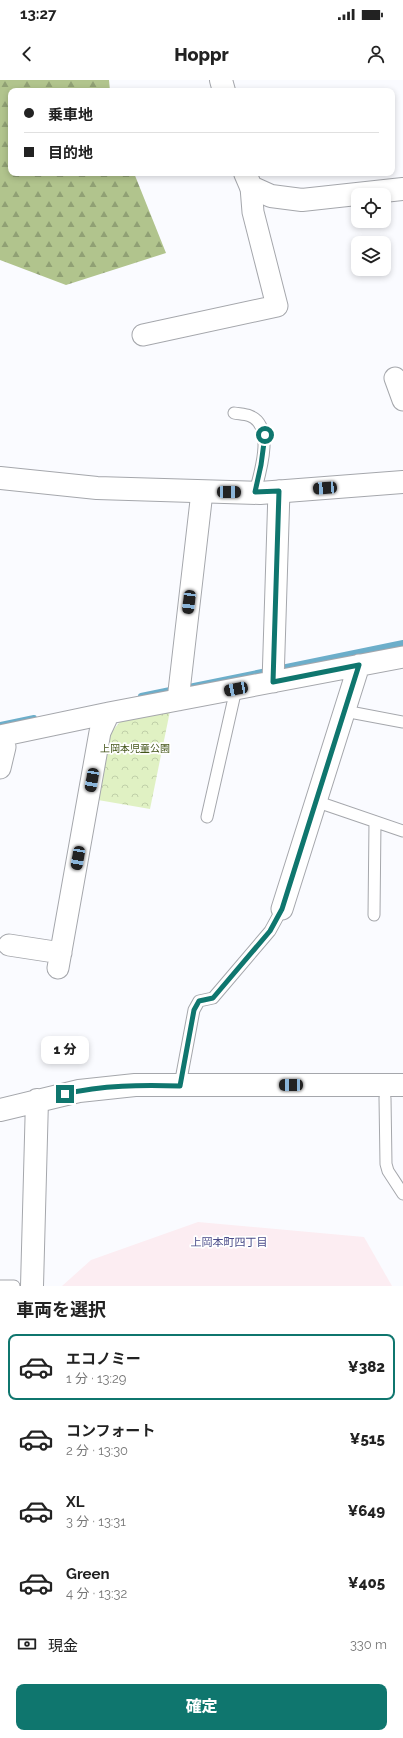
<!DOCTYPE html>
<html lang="ja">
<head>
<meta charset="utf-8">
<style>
	body { margin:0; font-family:Raleway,"Noto Sans JP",sans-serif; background:#f2f2f2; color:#222; height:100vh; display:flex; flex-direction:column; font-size:15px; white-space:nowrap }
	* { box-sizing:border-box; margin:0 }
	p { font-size:13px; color:#767676 }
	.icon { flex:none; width:22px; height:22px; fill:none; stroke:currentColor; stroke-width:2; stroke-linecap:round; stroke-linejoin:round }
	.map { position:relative; height:1206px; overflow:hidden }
	.details { display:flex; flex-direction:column; background:#fff; flex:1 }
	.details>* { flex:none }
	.banner { position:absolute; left:8px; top:8px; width:387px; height:88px; border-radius:8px; box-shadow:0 2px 6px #0003; display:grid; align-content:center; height:88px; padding:0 16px; background:#fff }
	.buttons { position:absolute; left:351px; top:108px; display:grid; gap:8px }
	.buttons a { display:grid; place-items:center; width:40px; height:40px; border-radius:8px; background:#fff; box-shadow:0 2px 6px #0003; font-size:20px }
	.end { position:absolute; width:18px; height:18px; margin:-9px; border:5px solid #0f766e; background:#fff; box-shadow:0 0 0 2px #fff }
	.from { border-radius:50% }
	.bubble { position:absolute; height:28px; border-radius:8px; background:#fff; box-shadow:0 2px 6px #0003; font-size:13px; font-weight:800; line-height:28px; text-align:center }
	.car { position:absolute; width:12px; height:24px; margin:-12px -6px; border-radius:5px; box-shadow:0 0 3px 1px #0007; background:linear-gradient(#222 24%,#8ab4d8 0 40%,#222 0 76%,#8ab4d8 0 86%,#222 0) }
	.banner b { display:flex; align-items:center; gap:14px; height:38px; font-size:15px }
	.banner b+b { border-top:1px solid #e0e0e0 }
	.banner i { width:10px; height:10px; background:#222 }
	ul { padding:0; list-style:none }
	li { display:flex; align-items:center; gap:12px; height:66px; margin:0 8px 6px; padding:0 8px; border:2px solid transparent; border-radius:8px }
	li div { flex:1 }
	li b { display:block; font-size:15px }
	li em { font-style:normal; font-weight:800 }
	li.selected { border-color:#0f766e }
	li>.icon { width:36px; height:36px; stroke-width:1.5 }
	h2 { padding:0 16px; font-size:18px; line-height:48px }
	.pay { display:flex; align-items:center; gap:10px; height:44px; padding:0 16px; font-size:15px }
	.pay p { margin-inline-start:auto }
	.cta { display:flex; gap:8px; margin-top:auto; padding:8px 16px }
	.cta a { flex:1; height:46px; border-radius:8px; background:#0f766e; color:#fff; font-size:16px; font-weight:800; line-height:46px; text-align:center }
	.status { display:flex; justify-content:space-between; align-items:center; height:28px; padding:0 20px; background:#fff; direction:ltr }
	.status svg { height:11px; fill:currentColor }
	header { display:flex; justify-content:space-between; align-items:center; height:52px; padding:0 16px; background:#fff; font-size:18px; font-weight:800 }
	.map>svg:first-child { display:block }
	.education { fill:#fcedf2 }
	.forest { fill:url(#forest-firs) }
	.park { fill:url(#park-crowns) }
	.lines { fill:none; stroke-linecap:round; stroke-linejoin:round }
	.stream { stroke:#6caeca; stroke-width:6 }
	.lane-casing { stroke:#a5a7ac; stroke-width:13 }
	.street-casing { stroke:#a5a7ac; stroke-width:23 }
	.secondary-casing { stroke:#a5a7ac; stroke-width:24 }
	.lane { stroke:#fff; stroke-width:11 }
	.street { stroke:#fff; stroke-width:21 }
	.secondary { stroke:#fff; stroke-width:22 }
	.route { stroke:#0f766e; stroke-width:5 }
	.labels { text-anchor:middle; stroke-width:3.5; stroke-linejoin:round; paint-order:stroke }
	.park-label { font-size:10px; fill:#435519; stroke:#fff }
	.neighbourhood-label { font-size:11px; fill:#4a4c89; stroke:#fff }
</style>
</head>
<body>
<div class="status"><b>13:27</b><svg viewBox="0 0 49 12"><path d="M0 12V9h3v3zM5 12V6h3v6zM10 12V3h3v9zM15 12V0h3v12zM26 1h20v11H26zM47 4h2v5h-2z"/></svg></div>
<header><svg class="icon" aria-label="back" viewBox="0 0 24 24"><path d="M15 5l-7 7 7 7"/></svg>Hoppr<svg class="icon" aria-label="person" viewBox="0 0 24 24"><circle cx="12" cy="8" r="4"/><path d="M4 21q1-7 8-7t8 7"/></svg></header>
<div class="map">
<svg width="403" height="1206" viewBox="0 0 403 1206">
	<defs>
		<pattern id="forest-firs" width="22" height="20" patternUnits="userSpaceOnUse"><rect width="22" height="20" fill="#b1c48d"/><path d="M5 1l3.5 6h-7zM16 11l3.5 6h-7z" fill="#90a074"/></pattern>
		<pattern id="park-crowns" width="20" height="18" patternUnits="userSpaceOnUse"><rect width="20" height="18" fill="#e0f1c3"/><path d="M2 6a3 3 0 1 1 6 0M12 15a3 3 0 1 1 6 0" fill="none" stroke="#c0cfa8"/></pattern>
	</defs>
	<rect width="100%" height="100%" fill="#fafbff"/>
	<path class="education" d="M 198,1142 L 364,1157 L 392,1206 L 62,1206 L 91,1180 Z"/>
	<path class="forest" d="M 0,0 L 109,0 L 110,11 L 11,11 L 11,93 L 134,93 L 166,173 L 66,205 L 0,180 Z"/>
	<path class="park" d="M 170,631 L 150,729 L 98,720 L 110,654 L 123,638 Z"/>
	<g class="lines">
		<path class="stream" d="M 184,608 L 403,563
			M 141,616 L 175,609
			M 0,645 L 34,638"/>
		<defs>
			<path id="lane" d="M 234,333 C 239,334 245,334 250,336 C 275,346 260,393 255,412
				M 345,628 L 355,633 L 403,642
				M 315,721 L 403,751
				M 207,737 L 236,609
				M 374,835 L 375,742
				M 180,1005 L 194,930 L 199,921 L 213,918 L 270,851 L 282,829
				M 385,1018 L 386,1084 L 388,1091 L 403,1114
				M 0,1206 L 14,1206"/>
			<path id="street" d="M 143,255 L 277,226 L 253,132 L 251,107
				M 395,298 L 403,320
				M 273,602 L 279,411
				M 178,620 L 202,412
				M 0,656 L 109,633 L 403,577
				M 0,688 L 5,667 L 3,656
				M 282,829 L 359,585
				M 9,865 L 61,873
				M 58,888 L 100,652 L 109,633"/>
			<path id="secondary" d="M 221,0 L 224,11
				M 245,93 L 251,107 L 271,116 L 302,120 L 403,109
				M 0,398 L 97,408 L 260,413 L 403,402
				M 0,1030 L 79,1011 L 135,1005 L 403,1005
				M 32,1206 L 37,1020"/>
		</defs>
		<use href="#lane" class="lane-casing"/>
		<use href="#street" class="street-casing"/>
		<use href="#secondary" class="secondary-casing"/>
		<use href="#lane" class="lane"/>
		<use href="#street" class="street"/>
		<use href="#secondary" class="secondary"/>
	</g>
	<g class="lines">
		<path class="route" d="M 65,1014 C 103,1005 141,1005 180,1006 L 194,930 L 199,921 L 213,918 L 270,851 L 282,829 L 359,585 L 273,602 L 279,411 L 255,412 L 261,385 L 265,355"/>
	</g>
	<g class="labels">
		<g class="park-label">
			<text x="135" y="672">上岡本児童公園</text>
		</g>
		<g class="neighbourhood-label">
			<text x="229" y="1166">上岡本町四丁目</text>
		</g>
	</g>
</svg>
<div class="buttons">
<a><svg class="icon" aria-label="locate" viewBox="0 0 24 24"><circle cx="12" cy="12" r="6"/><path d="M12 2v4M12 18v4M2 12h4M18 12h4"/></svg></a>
<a><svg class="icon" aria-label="layers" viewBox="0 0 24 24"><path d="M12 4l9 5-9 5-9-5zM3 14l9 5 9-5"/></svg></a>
</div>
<i class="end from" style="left:265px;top:355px"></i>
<i class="end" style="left:65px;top:1014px"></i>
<div class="bubble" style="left:41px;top:956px;width:48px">1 分</div>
<i class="car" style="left:325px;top:408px;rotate:266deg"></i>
<i class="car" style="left:229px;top:412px;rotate:91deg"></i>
<i class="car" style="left:189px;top:522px;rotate:187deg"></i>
<i class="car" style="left:236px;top:609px;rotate:259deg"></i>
<i class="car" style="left:92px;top:700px;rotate:190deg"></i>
<i class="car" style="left:78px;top:778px;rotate:190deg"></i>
<i class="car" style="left:291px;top:1005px;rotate:270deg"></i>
<div class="banner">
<b><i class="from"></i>乗車地</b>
<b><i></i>目的地</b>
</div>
</div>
<section class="details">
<h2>車両を選択</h2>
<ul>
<li class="selected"><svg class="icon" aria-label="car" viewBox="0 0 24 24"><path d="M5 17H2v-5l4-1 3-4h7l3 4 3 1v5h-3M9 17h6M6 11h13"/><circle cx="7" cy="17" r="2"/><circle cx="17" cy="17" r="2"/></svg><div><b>エコノミー</b><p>1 分 · 13:29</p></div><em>¥382</em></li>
<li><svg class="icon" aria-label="car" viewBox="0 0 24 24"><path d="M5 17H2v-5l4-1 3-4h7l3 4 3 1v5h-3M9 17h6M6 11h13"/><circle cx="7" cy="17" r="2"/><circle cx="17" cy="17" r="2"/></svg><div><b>コンフォート</b><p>2 分 · 13:30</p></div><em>¥515</em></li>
<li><svg class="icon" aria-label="car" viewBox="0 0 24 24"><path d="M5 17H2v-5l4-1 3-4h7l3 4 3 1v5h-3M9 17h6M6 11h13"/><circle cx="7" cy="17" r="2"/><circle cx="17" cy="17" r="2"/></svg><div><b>XL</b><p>3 分 · 13:31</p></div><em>¥649</em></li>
<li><svg class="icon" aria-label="car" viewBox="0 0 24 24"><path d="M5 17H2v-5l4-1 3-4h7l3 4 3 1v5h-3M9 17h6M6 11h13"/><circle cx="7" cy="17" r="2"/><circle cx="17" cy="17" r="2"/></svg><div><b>Green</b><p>4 分 · 13:32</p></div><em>¥405</em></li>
</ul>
<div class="pay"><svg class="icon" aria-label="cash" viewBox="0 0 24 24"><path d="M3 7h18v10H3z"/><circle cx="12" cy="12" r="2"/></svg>現金<p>330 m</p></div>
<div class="cta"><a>確定</a></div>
</section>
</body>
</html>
